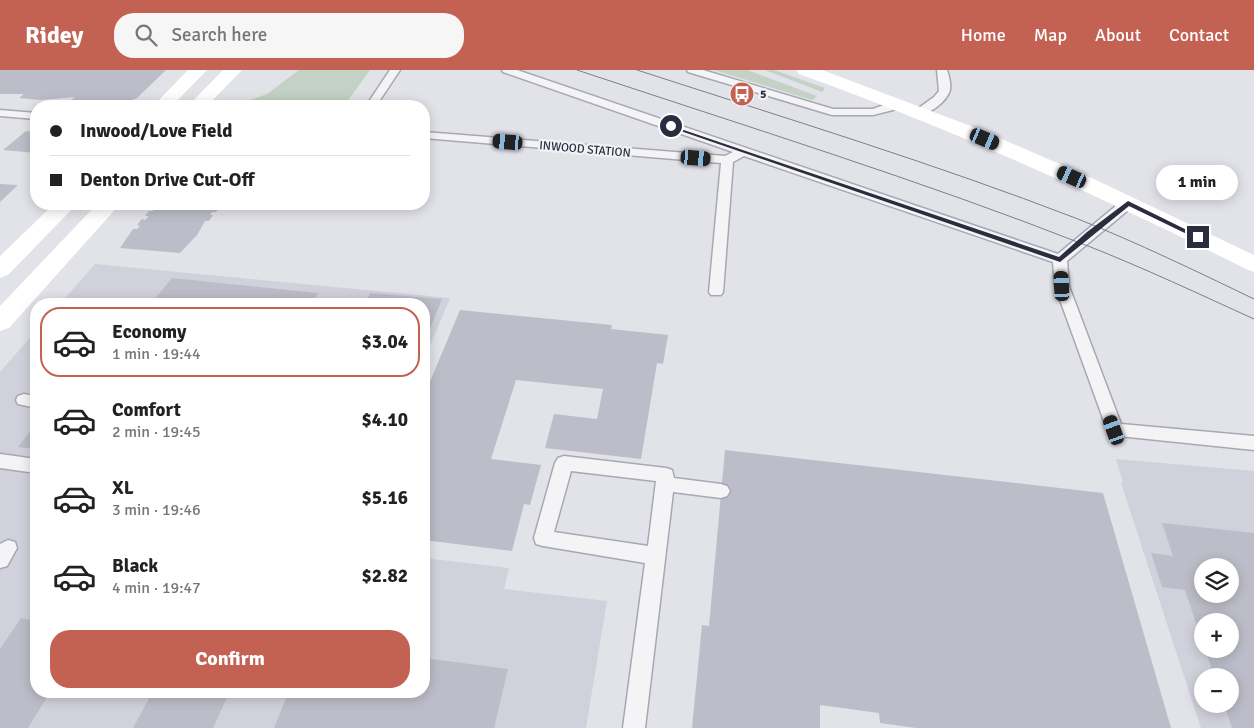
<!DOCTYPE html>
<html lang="en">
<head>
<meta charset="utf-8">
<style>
	body { margin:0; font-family:Signika,sans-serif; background:#f6f6f6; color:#222; height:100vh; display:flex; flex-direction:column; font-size:19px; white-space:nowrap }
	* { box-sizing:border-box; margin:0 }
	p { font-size:16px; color:#767676 }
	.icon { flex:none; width:28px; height:28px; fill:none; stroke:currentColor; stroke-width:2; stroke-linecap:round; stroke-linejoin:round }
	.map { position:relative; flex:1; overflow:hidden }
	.sheet { position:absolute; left:30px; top:228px; width:400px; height:400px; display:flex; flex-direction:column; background:#fff; border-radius:20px; box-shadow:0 2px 12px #0003 }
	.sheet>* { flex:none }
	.banner { position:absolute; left:30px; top:30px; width:400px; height:110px; border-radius:20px; box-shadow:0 2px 12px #0003; display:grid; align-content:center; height:110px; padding:0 20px; background:#fff }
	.buttons { position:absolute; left:1194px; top:488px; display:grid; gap:10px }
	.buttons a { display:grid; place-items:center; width:45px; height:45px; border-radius:50%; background:#fff; box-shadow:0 2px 12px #0003; font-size:25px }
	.end { position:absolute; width:22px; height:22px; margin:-11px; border:6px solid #2b2d3f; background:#fff; box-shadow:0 0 0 2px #fff }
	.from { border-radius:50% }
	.bubble { position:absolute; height:35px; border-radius:18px; background:#fff; box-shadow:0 2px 12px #0003; font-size:16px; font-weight:800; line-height:35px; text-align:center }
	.car { position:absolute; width:15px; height:30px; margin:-15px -8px; border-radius:6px; box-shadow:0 0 4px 1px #0007; background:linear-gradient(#222 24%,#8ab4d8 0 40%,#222 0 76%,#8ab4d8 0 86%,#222 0) }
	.banner b { display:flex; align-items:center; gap:18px; height:48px; font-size:19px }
	.banner b+b { border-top:1px solid #e0e0e0 }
	.banner i { width:12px; height:12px; background:#222 }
	ul { padding:9px 0 0; list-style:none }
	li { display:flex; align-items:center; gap:15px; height:70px; margin:0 10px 8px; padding:0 10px; border:2px solid transparent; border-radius:20px }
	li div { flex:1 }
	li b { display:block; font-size:19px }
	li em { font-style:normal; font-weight:800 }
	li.active { border-color:#c36152 }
	li>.icon { width:45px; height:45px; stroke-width:1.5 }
	.cta { display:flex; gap:10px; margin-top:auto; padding:10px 20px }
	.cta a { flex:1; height:58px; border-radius:20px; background:#c36152; color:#fff; font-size:20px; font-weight:800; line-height:58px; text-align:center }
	header { display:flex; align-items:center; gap:30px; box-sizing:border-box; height:70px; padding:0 25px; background:#c36152; color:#fff }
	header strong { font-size:24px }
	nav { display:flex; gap:28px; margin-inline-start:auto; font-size:18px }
	.search { width:350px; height:45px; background:#f6f6f6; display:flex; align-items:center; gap:12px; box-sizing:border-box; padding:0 18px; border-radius:20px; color:#767676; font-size:19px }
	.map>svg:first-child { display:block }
	.built { fill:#d0d1db; fill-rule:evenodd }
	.green { fill:#c3d2c4 }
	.building { fill:#bcbdc8; fill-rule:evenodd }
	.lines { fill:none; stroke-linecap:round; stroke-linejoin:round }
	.service-casing { stroke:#a7a8b3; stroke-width:3 }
	.service { fill:#f4f4f7; fill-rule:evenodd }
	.secondary { fill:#fff; fill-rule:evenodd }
	.tram { stroke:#7c7e91; stroke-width:1 }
	.route { fill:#2b2d3f }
	.labels { text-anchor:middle; stroke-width:4.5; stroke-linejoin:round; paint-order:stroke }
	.far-poi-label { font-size:12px; font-weight:bold; fill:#2b2d3f; stroke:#f1f2f6; text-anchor:start }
	.far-street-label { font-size:12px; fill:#2b2d3f; stroke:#f1f2f6 }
</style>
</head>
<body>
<header>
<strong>Ridey</strong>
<div class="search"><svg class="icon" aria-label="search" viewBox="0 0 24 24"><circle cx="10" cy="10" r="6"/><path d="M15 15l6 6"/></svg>Search here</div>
<nav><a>Home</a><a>Map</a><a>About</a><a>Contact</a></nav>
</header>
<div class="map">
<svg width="1254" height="658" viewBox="0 0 1254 658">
	<rect width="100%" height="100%" fill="#e2e2e9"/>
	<path class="built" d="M 95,194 L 450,228 L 424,290 L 424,234 L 60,234 Z
		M 36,261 L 36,621 L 424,621 L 424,488 L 509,498 L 504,519 L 607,531 L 586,658 L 0,658 L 0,302 Z
		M 1116,389 L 1254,401 L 1254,658 L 1201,658 L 1121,413 L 1123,413 ZM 1202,496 L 1230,496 L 1230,524 L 1202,524 ZM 1202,551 L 1230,551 L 1230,579 L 1202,579 ZM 1202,606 L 1230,606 L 1230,634 L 1202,634 Z"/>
	<path class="green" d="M 299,0 L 370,0 L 344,36 L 234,36 L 267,24 Z
		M 714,0 L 747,0 L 817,26 L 812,30 Z
		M 765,0 L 774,0 L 825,18 L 822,22 Z"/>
	<path class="building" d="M 0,0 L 166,0 L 137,28 L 128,32 L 117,34 L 70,31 L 75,27 L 40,30 L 19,28 L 24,24 L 0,24 Z
		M 26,61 L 36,62 L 36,83 L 3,80 Z
		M 0,114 L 18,115 L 0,132 Z
		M 156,134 L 219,134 L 217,136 L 220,136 L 216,142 L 212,142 L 210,145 L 213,145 L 209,151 L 205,151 L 197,165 L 180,183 L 120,178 L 133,159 L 137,159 L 140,156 L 137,155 L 142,149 L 145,150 L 149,146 L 145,146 L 149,141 L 153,141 Z
		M 172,208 L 318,223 L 312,234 L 151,234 Z
		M 370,223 L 442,229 L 424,274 L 424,234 L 365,234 Z
		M 460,240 L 612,255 L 611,259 L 668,265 L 663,294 L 657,293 L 641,389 L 545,378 L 554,344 L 597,349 L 603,319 L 516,310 L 491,389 L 541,395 L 530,435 L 524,434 L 512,481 L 424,470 L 424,326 Z
		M 36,354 L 36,379 L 18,377 Z
		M 725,380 L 1103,423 L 1171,658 L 916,658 L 880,653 L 879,643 L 820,635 L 820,658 L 692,658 L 702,555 L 709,556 Z
		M 1162,453 L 1254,463 L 1254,658 L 1232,658 L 1224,634 L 1230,634 L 1230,606 L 1214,606 L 1205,579 L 1230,579 L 1230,551 L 1202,551 L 1202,571 L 1185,520 L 1162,517 L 1151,483 L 1173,486 ZM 1202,496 L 1230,496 L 1230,524 L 1202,524 Z
		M 21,548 L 36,551 L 36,621 L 51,621 L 28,658 L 0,658 L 0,579 Z
		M 424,588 L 508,599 L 494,658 L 274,658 L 289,621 L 424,621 Z
		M 153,621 L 230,621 L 213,658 L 133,658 Z"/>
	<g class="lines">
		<defs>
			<path id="service" d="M 390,0 L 400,0 L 376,36 L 366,36 Z
				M 502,0 L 517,0 L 1058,184 L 1123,130 L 1133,130 L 1134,133 L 1133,136 L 1067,191 L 1069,216 L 1121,354 L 1254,366 L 1254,380 L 1109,365 L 1055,216 L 1053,192 L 744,86 L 733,92 L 723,222 L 721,225 L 711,225 L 709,222 L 721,93 L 424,68 L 424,62 L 725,86 L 733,82 L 503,2 Z
				M 687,0 L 703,0 L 833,39 L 873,39 L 897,30 L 903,33 L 893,40 L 873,45 L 832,45 L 688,2 Z
				M 937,0 L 947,0 C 949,6 951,13 950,20 C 947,31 928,47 916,44 L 914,42 L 916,40 L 934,27 L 939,21 Z
				M 0,40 L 36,43 L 36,49 L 0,46 Z
				M 24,324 L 36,326 L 36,338 L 18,334 L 16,330 L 18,326 Z
				M 0,384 L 36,389 L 36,403 L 0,398 Z
				M 564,386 L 666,398 L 672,400 L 674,408 L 721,414 L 727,416 L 730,421 L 727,426 L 721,428 L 673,422 L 645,658 L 623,658 L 645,493 L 543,476 L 536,474 L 534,468 L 555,393 L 558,388 ZM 571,401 L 656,411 L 648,476 L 554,462 Z
				M 8,470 L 15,472 L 17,478 L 7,496 L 0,498 L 0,474 Z"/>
		</defs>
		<use href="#service" class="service-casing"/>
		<use href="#service" class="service"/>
		<path class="secondary" d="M 188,0 L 207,0 L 172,36 L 153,36 Z
			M 223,0 L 242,0 L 207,36 L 188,36 Z
			M 796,0 L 822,0 L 984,61 L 1096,110 L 1254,185 L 1254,202 L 1246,199 C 1100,126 952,59 799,4 Z
			M 54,134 L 77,134 L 8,205 L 0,208 L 0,186 Z
			M 97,134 L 120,134 L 9,258 L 0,261 L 0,236 Z"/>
		<path class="tram" d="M 577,0 C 748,57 920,110 1088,176 C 1144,198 1199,224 1254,249
			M 637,0 C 785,48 933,93 1078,149 C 1138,173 1196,201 1254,229"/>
	</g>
	<path class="route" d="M 669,55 L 1059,187 L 1087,162 L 1128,131 L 1201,167 L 1195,168 L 1129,136 L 1060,192 L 669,57 Z"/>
	<defs>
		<symbol id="bus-disc" viewBox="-11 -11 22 22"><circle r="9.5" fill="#c36152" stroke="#f1f2f6"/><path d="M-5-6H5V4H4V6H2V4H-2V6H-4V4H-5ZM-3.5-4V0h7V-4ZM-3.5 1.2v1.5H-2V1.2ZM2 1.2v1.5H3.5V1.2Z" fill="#fff"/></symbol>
	</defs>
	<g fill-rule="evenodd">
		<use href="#bus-disc" x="728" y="10" width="28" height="28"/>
	</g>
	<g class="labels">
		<g class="far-poi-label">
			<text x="760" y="28">5</text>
		</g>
		<g class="far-street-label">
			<text transform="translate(585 79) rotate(5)" y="4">INWOOD STATION</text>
		</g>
	</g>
</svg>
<div class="buttons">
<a><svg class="icon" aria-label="layers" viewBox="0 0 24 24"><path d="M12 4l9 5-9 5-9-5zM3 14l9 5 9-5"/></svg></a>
<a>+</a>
<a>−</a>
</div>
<i class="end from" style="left:671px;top:56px"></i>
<i class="end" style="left:1198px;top:167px"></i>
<div class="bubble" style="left:1156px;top:95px;width:82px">1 min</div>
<i class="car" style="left:985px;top:69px;rotate:113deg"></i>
<i class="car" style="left:508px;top:72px;rotate:275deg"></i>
<i class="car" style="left:696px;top:88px;rotate:95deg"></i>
<i class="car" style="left:1072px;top:107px;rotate:294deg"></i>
<i class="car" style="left:1062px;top:216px;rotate:357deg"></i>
<i class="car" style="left:1114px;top:360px;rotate:340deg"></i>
<div class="banner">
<b><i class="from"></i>Inwood/Love Field</b>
<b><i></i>Denton Drive Cut-Off</b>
</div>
<section class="sheet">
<ul>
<li class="active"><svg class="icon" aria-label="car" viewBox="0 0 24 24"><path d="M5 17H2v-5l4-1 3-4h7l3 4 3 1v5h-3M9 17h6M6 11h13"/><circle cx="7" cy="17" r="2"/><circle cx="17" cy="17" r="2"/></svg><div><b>Economy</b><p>1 min · 19:44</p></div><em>$3.04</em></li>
<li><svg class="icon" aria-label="car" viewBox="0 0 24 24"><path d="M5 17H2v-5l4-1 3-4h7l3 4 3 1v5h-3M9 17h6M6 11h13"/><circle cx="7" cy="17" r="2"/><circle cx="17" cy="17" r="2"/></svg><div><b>Comfort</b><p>2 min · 19:45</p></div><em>$4.10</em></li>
<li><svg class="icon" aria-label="car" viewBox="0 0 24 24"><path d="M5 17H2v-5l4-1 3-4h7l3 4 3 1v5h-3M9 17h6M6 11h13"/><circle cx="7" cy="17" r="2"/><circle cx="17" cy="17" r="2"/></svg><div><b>XL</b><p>3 min · 19:46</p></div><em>$5.16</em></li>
<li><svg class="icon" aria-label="car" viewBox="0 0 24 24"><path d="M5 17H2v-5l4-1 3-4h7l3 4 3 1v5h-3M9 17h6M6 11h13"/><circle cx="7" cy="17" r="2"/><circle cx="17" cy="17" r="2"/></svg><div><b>Black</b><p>4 min · 19:47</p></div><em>$2.82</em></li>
</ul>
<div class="cta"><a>Confirm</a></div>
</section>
</div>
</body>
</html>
